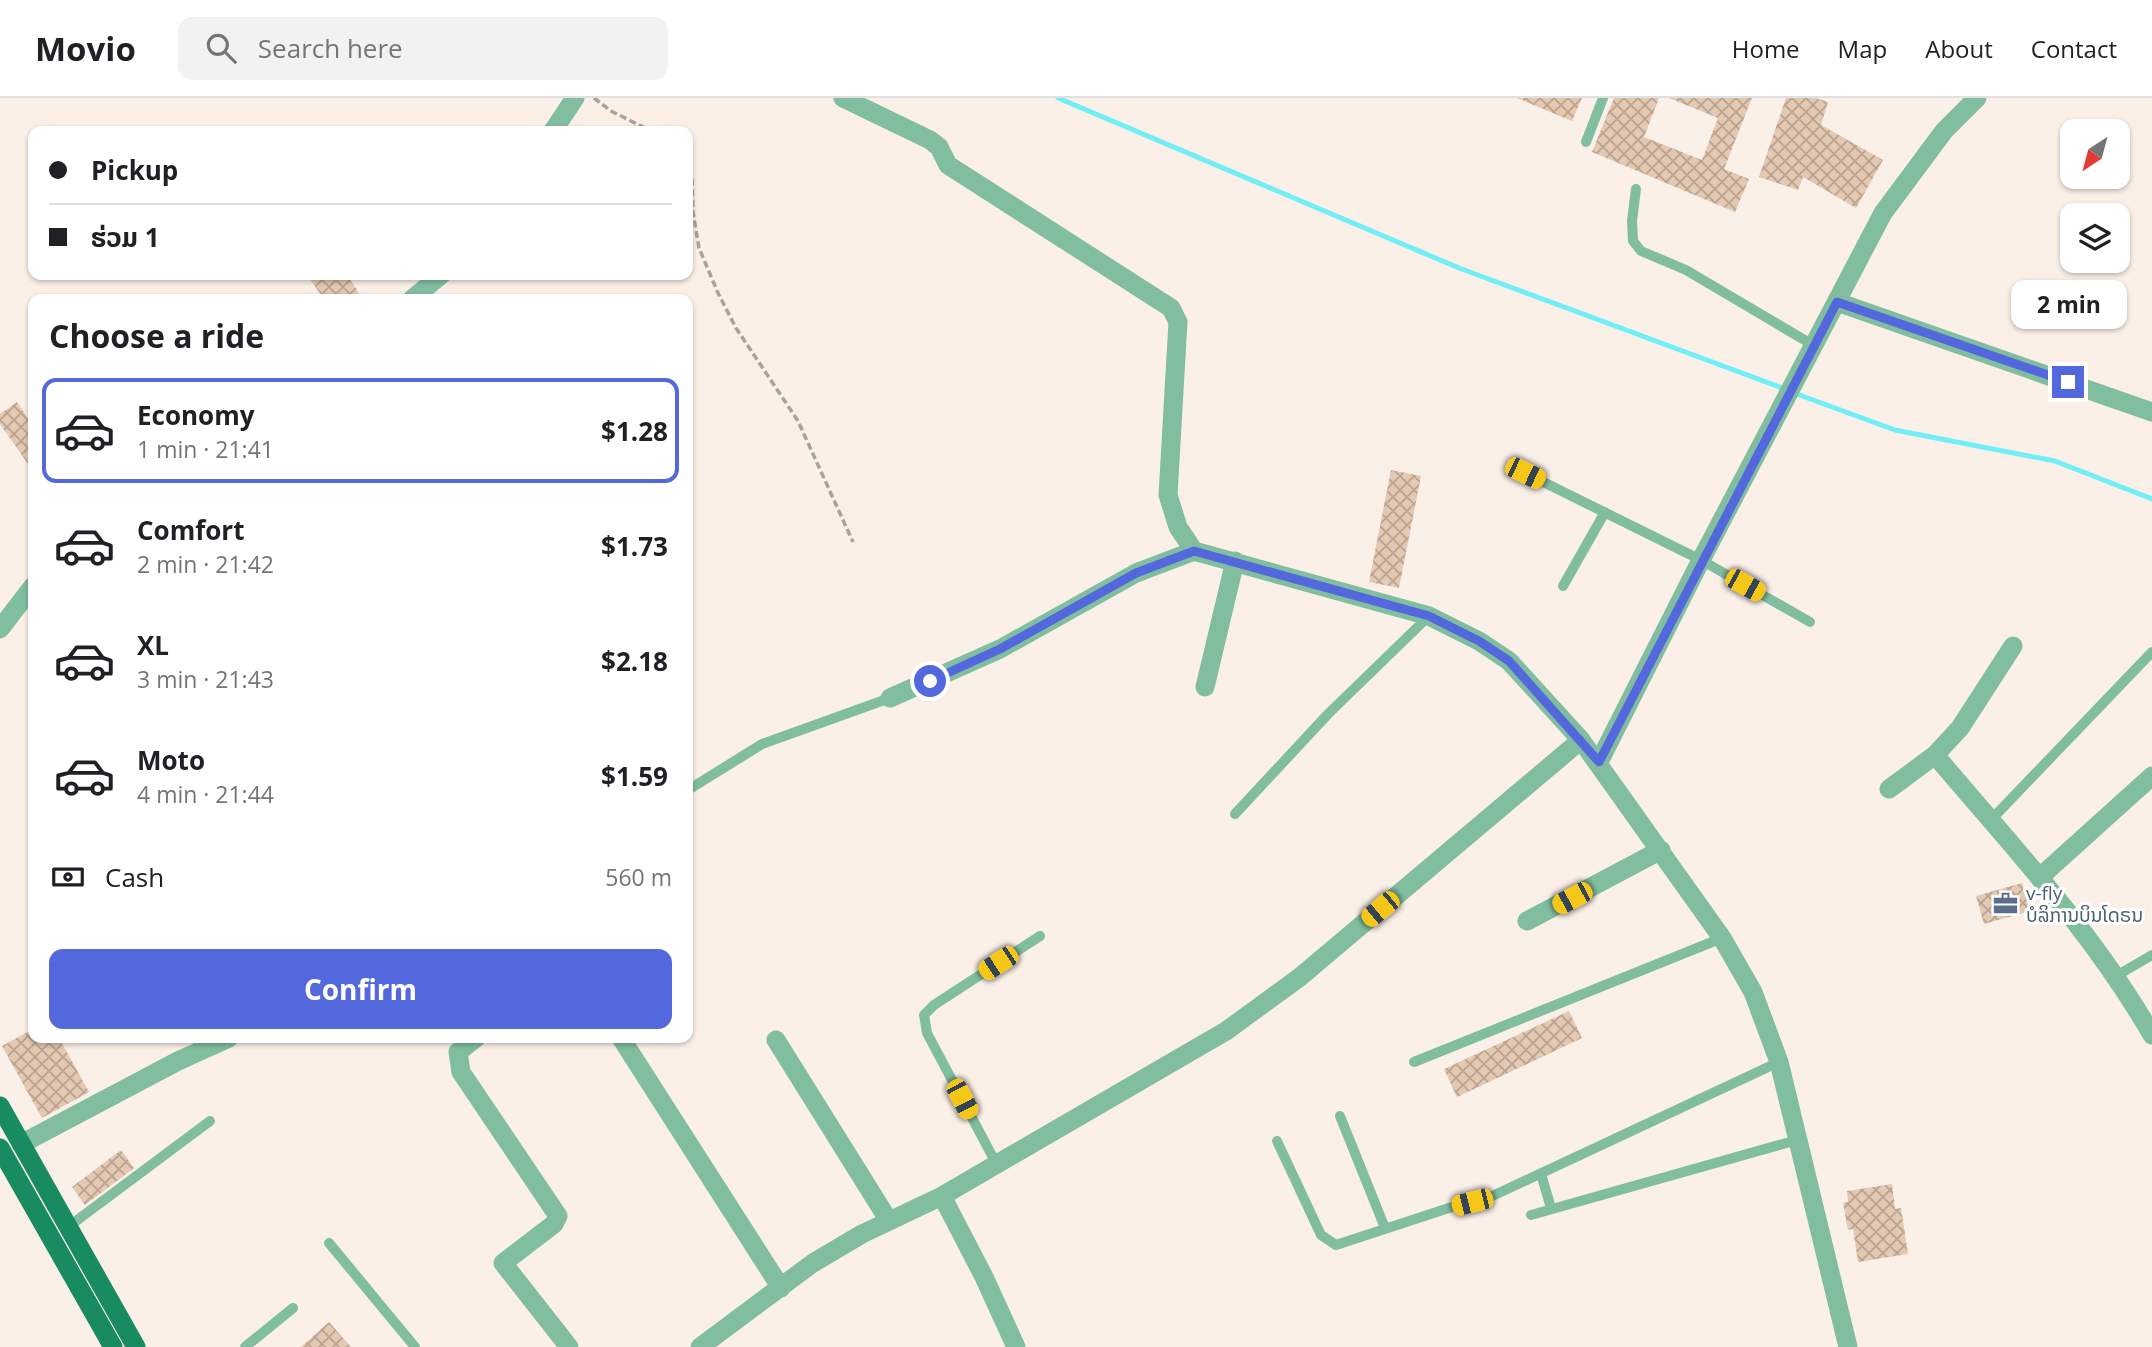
<!DOCTYPE html>
<html lang="en">
<head>
<meta charset="utf-8">
<style>
	body { margin:0; font-family:"Open Sans","Noto Sans Lao",sans-serif; background:#f2f2f2; color:#202124; height:100vh; display:flex; flex-direction:column; font-size:26px; white-space:nowrap }
	* { box-sizing:border-box; margin:0 }
	p { font-size:23px; color:#757577 }
	.icon { flex:none; width:38px; height:38px; fill:none; stroke:currentColor; stroke-width:2; stroke-linecap:round; stroke-linejoin:round }
	.map { position:relative; flex:1; overflow:hidden }
	.details { position:absolute; left:28px; top:196px; width:665px; height:749px; display:flex; flex-direction:column; background:#fff; border-radius:14px; box-shadow:0 2px 5px #0004 }
	.details>* { flex:none }
	.banner { position:absolute; left:28px; top:28px; width:665px; height:154px; border-radius:14px; box-shadow:0 2px 5px #0004; display:grid; align-content:center; height:154px; padding:0 21px; background:#fff }
	.needle { width:46px; rotate:216deg }
	.tools { position:absolute; left:2060px; top:21px; display:grid; gap:14px }
	.tools a { display:grid; place-items:center; width:70px; height:70px; border-radius:14px; background:#fff; box-shadow:0 2px 5px #0004; font-size:35px }
	.end { position:absolute; width:32px; height:32px; margin:-16px; border:9px solid #5368dd; background:#fff; box-shadow:0 0 0 4px #fff }
	.from { border-radius:50% }
	.bubble { position:absolute; height:49px; border-radius:14px; background:#fff; box-shadow:0 2px 5px #0004; font-size:23px; font-weight:700; line-height:49px; text-align:center }
	.car { position:absolute; width:21px; height:42px; margin:-21px -10px; border-radius:9px; box-shadow:0 0 5px 2px #0007; background:linear-gradient(#f5c518 24%,#345 0 40%,#f5c518 0 76%,#345 0 86%,#f5c518 0) }
	.banner b { display:flex; align-items:center; gap:24px; height:66px; font-size:26px }
	.banner b+b { border-top:2px solid #e0e0e0 }
	.banner i { width:18px; height:18px; background:#202124 }
	ul { padding:0; list-style:none }
	li { display:flex; align-items:center; gap:21px; height:105px; margin:0 14px 10px; padding:0 7px; border:4px solid transparent; border-radius:14px }
	li div { flex:1 }
	li b { display:block; font-size:26px }
	li em { font-style:normal; font-weight:700 }
	li.selected { border-color:#5368dd }
	li>.icon { width:63px; height:63px; stroke-width:1.5 }
	h2 { padding:0 21px; font-size:32px; line-height:84px }
	.pay { display:flex; align-items:center; gap:18px; height:77px; padding:0 21px; font-size:26px }
	.pay p { margin-inline-start:auto }
	.button { display:flex; gap:14px; margin-top:auto; padding:14px 21px }
	.button a { flex:1; height:80px; border-radius:14px; background:#5368dd; color:#fff; font-size:28px; font-weight:700; line-height:80px; text-align:center }
	header { display:flex; align-items:center; gap:42px; box-sizing:border-box; height:98px; padding:0 35px; background:#fff; border-bottom:2px solid #e0e0e0 }
	header strong { font-size:33px }
	nav { display:flex; gap:38px; margin-inline-start:auto; font-size:24px }
	.search { width:490px; height:63px; background:#f2f2f2; display:flex; align-items:center; gap:18px; box-sizing:border-box; padding:0 24px; border-radius:14px; color:#757577; font-size:26px }
	.map>svg:first-child { display:block }
	.lines { fill:none; stroke-linecap:round; stroke-linejoin:round }
	.stream { stroke:#71eef6; stroke-width:5 }
	.building { fill:url(#building-cross-hatch) }
	.path { stroke:#aca198; stroke-width:3.5; stroke-dasharray:7 3.5; stroke-linecap:butt }
	.service { stroke:#81bea0; stroke-width:10 }
	.minor { stroke:#81bea0; stroke-width:19 }
	.tertiary { stroke:#81bea0; stroke-width:19 }
	.primary { stroke:#188b60; stroke-width:19 }
	.route { stroke:#5368dd; stroke-width:9 }
	.labels { text-anchor:middle; stroke-width:6; stroke-linejoin:round; paint-order:stroke }
	.service-label { font-size:19px; fill:#4e5e75; stroke:#fff; text-anchor:start }
</style>
</head>
<body>
<header>
<strong>Movio</strong>
<div class="search"><svg class="icon" aria-label="search" viewBox="0 0 24 24"><circle cx="10" cy="10" r="6"/><path d="M15 15l6 6"/></svg>Search here</div>
<nav><a>Home</a><a>Map</a><a>About</a><a>Contact</a></nav>
</header>
<div class="map">
<svg width="2152" height="1249" viewBox="0 0 2152 1249">
	<defs>
		<pattern id="building-cross-hatch" width="8" height="8" patternUnits="userSpaceOnUse" patternTransform="scale(1.75)"><rect width="8" height="8" fill="#e3c8b2"/><path d="M0 0l8 8M0 8l8-8" fill="none" stroke="#baa391"/></pattern>
	</defs>
	<rect width="100%" height="100%" fill="#fbf0e7"/>
	<g class="lines">
		<path class="stream" d="M 1058,0 L 1459,170 L 1785,291
			M 1794,295 L 1895,332 L 2055,363 L 2152,401"/>
	</g>
	<path class="building" d="M 1517,0 L 1582,0 L 1572,23 Z
		M 1614,0 L 1659,0 L 1644,39 L 1702,62 L 1718,20 L 1669,0 L 1752,0 L 1724,71 L 1749,81 L 1735,114 L 1592,54 Z
		M 1786,0 L 1816,0 L 1828,4 L 1821,27 L 1883,62 L 1856,110 L 1803,79 L 1798,92 L 1759,79 Z
		M 307,177 L 347,177 L 359,195 L 350,201 L 324,201 Z
		M 17,304 L 33,328 L 33,373 L 0,326 L 0,316 Z
		M 1391,372 L 1421,378 L 1399,490 L 1369,484 Z
		M 2022,785 L 2030,813 L 1984,826 L 1976,798 Z
		M 1569,913 L 1582,940 L 1457,999 L 1444,971 Z
		M 33,931 L 33,940 L 59,940 L 89,994 L 42,1020 L 2,948 Z
		M 121,1052 L 134,1070 L 85,1107 L 72,1089 Z
		M 1892,1086 L 1895,1111 L 1901,1110 L 1908,1156 L 1858,1164 L 1853,1131 L 1848,1132 L 1843,1105 L 1848,1104 L 1847,1093 Z
		M 329,1224 L 351,1249 L 301,1249 Z"/>
	<g class="lines">
		<path class="path" d="M 594,0 L 611,13 L 651,33
			M 688,71 L 692,81 L 693,114 L 699,150 L 718,195 L 736,230 L 798,323 L 853,444"/>
		<path class="service" d="M 1586,44 L 1603,0
			M 1636,91 L 1632,123 L 1633,143 L 1641,153 L 1686,172 L 1813,247
			M 1525,375 L 1701,462 L 1810,524
			M 1563,488 L 1605,414
			M 688,692 L 762,646 L 890,600
			M 1235,716 L 1328,616 L 1429,518
			M 1990,723 L 2152,554
			M 2116,878 L 2152,857
			M 1414,964 L 1722,840
			M 1340,1018 L 1385,1130
			M 1277,1043 L 1321,1137 L 1336,1147 L 1455,1108 L 1488,1100 L 1779,964
			M 997,1067 L 927,935 L 924,917 L 934,907 L 1040,838
			M 1541,1076 L 1551,1110
			M 1531,1117 L 1797,1042
			M 68,1129 L 210,1023
			M 329,1145 L 415,1249
			M 245,1249 L 293,1210"/>
		<path class="minor" d="M 843,0 L 930,42 L 939,49 L 948,67 L 1171,210 L 1178,224 L 1168,397 L 1178,429 L 1194,453 L 1429,518 L 1479,543 L 1509,563 L 1581,642 L 1722,840 L 1753,894 L 1779,964 L 1848,1249
			M 1837,204 L 2152,314
			M 1205,589 L 1235,463
			M 890,600 L 1000,551 L 1136,475 L 1194,453
			M 1935,657 C 2011,747 2093,834 2152,937
			M 1599,664 L 1701,462 L 1883,115 L 1944,33 L 1977,0
			M 1889,691 L 1935,657 L 1960,630 L 2013,548
			M 2040,779 L 2152,678
			M 1527,823 L 1661,752
			M 476,940 L 458,954 L 461,974 L 558,1118 L 554,1126 L 503,1165 L 569,1249
			M 621,940 L 781,1190
			M 776,942 L 889,1123
			M 21,1046 L 178,963 L 229,940
			M 942,1098 L 984,1179 L 1016,1249
			M 700,1249 L 813,1165 L 862,1136 L 942,1098 L 1226,933 L 1300,879 L 1581,642"/>
		<path class="tertiary" d="M 553,33 L 575,0
			M 412,201 L 441,177
			M 0,531 L 33,488"/>
		<path class="primary" d="M 0,1008 L 136,1249
			M 0,1050 L 113,1249"/>
	</g>
	<g class="lines">
		<path class="route" d="M 930,583 L 1000,551 L 1136,475 L 1194,453 L 1429,518 L 1479,543 L 1509,563 L 1599,664 L 1837,204 L 2068,284"/>
	</g>
	<defs>
		<symbol id="office-bare" viewBox="-9 -9 18 18"><path d="M-6-3h4V-5.5h4V-3h4V5H-6ZM-1-4.5V-3h2v-1.5ZM-6 0V1H6V0Z" fill="#5c6f8a" stroke="#fff" stroke-width="2.5" paint-order="stroke"/></symbol>
	</defs>
	<g fill-rule="evenodd">
		<use href="#office-bare" x="1988" y="788" width="35" height="35"/>
	</g>
	<g class="labels">
		<g class="service-label">
			<text x="2026" y="802">v-fly<tspan x="2026" dy="22">ບໍລິການບິນໂດຣນ</tspan></text>
		</g>
	</g>
</svg>
<div class="tools">
<a><svg class="needle" viewBox="-14 -14 28 28"><path d="M0-13l5 13h-10z" fill="#e53935"/><path d="M0 13l5-13h-10z" fill="#757577"/></svg></a>
<a><svg class="icon" aria-label="layers" viewBox="0 0 24 24"><path d="M12 4l9 5-9 5-9-5zM3 14l9 5 9-5"/></svg></a>
</div>
<i class="end from" style="left:930px;top:583px"></i>
<i class="end" style="left:2068px;top:284px"></i>
<div class="bubble" style="left:2011px;top:182px;width:116px">2 min</div>
<i class="car" style="left:1525px;top:375px;rotate:116deg"></i>
<i class="car" style="left:1745px;top:487px;rotate:119deg"></i>
<i class="car" style="left:1572px;top:800px;rotate:242deg"></i>
<i class="car" style="left:1380px;top:811px;rotate:230deg"></i>
<i class="car" style="left:998px;top:865px;rotate:237deg"></i>
<i class="car" style="left:962px;top:1001px;rotate:152deg"></i>
<i class="car" style="left:1472px;top:1104px;rotate:256deg"></i>
<div class="banner">
<b><i class="from"></i>Pickup</b>
<b><i></i>ຮ່ວມ 1</b>
</div>
<section class="details">
<h2>Choose a ride</h2>
<ul>
<li class="selected"><svg class="icon" aria-label="car" viewBox="0 0 24 24"><path d="M5 17H2v-5l4-1 3-4h7l3 4 3 1v5h-3M9 17h6M6 11h13"/><circle cx="7" cy="17" r="2"/><circle cx="17" cy="17" r="2"/></svg><div><b>Economy</b><p>1 min · 21:41</p></div><em>$1.28</em></li>
<li><svg class="icon" aria-label="car" viewBox="0 0 24 24"><path d="M5 17H2v-5l4-1 3-4h7l3 4 3 1v5h-3M9 17h6M6 11h13"/><circle cx="7" cy="17" r="2"/><circle cx="17" cy="17" r="2"/></svg><div><b>Comfort</b><p>2 min · 21:42</p></div><em>$1.73</em></li>
<li><svg class="icon" aria-label="car" viewBox="0 0 24 24"><path d="M5 17H2v-5l4-1 3-4h7l3 4 3 1v5h-3M9 17h6M6 11h13"/><circle cx="7" cy="17" r="2"/><circle cx="17" cy="17" r="2"/></svg><div><b>XL</b><p>3 min · 21:43</p></div><em>$2.18</em></li>
<li><svg class="icon" aria-label="car" viewBox="0 0 24 24"><path d="M5 17H2v-5l4-1 3-4h7l3 4 3 1v5h-3M9 17h6M6 11h13"/><circle cx="7" cy="17" r="2"/><circle cx="17" cy="17" r="2"/></svg><div><b>Moto</b><p>4 min · 21:44</p></div><em>$1.59</em></li>
</ul>
<div class="pay"><svg class="icon" aria-label="cash" viewBox="0 0 24 24"><path d="M3 7h18v10H3z"/><circle cx="12" cy="12" r="2"/></svg>Cash<p>560 m</p></div>
<div class="button"><a>Confirm</a></div>
</section>
</div>
</body>
</html>
